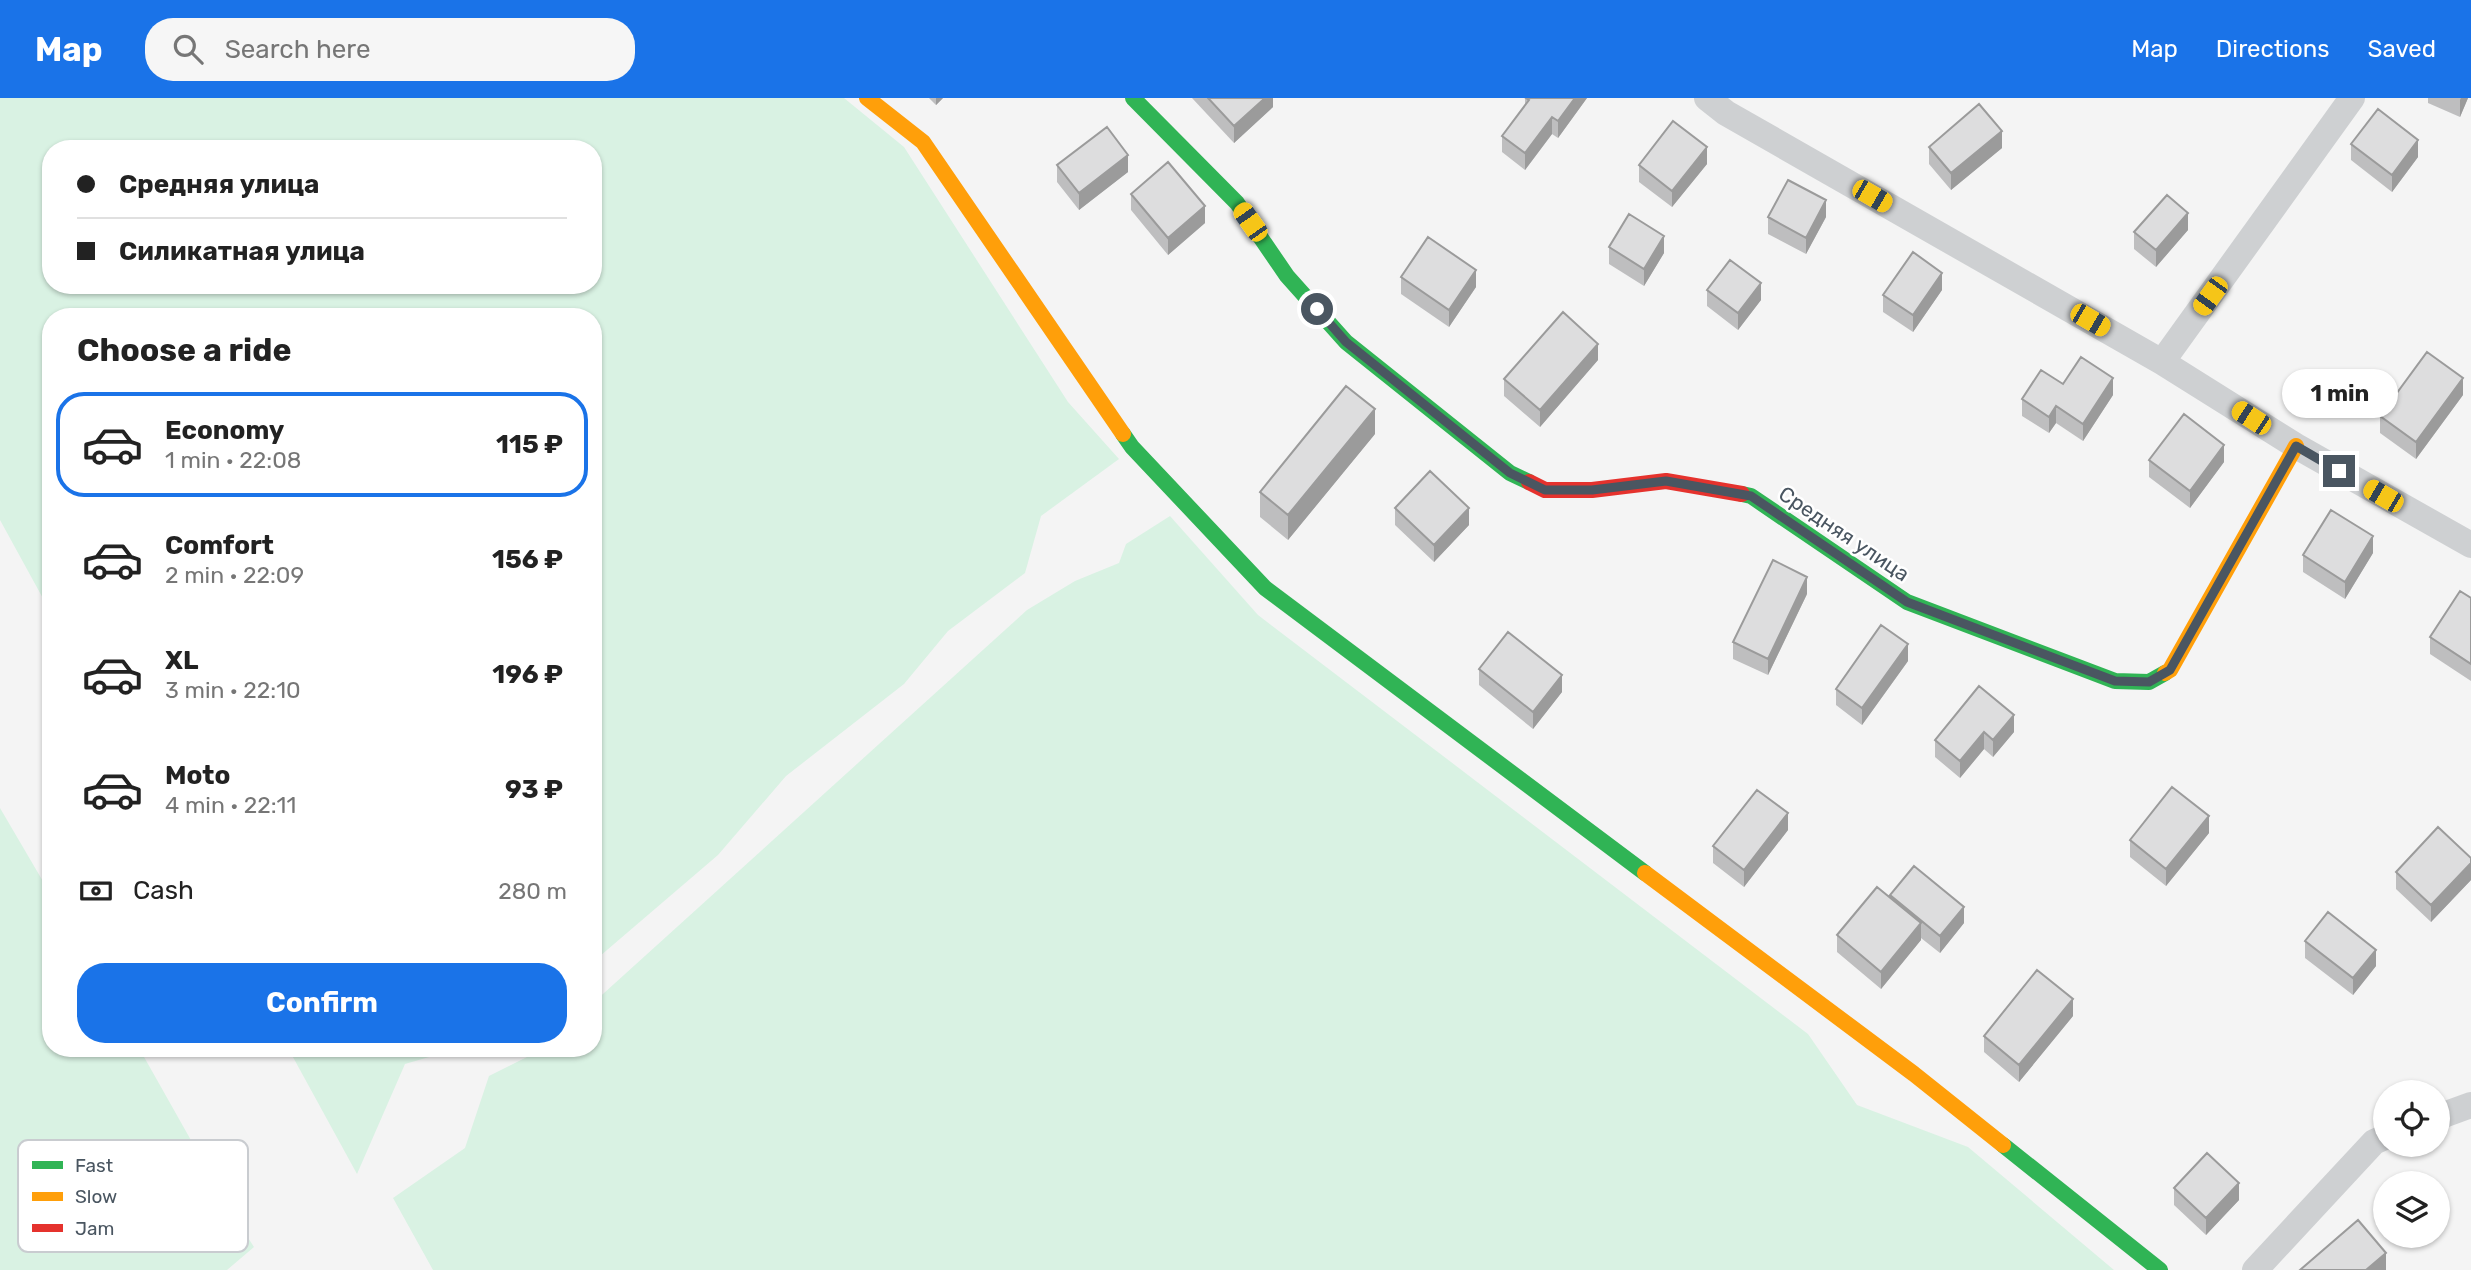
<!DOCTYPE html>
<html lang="en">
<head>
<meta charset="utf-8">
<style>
	body { margin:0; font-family:Rubik,sans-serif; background:#f6f6f6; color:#222; height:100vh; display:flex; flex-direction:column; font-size:26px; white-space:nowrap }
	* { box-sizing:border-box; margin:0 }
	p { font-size:23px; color:#767676 }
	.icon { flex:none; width:38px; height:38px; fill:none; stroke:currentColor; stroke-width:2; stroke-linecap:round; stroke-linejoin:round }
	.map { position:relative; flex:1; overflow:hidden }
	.details { position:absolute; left:42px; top:210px; width:560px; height:749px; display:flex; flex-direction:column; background:#fff; border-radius:28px; box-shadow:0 2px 5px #0004 }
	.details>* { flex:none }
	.guide { position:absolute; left:42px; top:42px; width:560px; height:154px; border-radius:28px; box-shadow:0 2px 5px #0004; display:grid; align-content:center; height:154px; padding:0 35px; background:#fff }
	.tools { position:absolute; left:2373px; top:982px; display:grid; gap:14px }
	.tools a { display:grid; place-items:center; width:77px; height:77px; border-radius:50%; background:#fff; box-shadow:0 2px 5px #0004; font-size:35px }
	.end { position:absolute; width:32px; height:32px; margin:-16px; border:9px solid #4a5661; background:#fff; box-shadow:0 0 0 4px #fff }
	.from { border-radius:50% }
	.bubble { position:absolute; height:49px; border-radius:24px; background:#fff; box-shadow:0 2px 5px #0004; font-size:23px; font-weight:700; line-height:49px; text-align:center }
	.car { position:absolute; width:21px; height:42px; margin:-21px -10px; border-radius:9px; box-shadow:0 0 5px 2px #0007; background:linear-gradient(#f5c518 24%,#345 0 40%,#f5c518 0 76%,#345 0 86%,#f5c518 0) }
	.guide b { display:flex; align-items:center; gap:24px; height:66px; font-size:26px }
	.guide b+b { border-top:2px solid #e0e0e0 }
	.guide i { width:18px; height:18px; background:#222 }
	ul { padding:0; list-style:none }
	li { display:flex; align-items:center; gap:21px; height:105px; margin:0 14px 10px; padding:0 21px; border:4px solid transparent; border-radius:28px }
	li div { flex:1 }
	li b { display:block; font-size:26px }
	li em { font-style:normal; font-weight:700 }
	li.current { border-color:#1a73e8 }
	li>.icon { width:63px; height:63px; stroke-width:1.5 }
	h2 { padding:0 35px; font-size:32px; line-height:84px }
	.pay { display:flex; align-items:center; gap:18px; height:77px; padding:0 35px; font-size:26px }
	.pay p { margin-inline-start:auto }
	.primary-button { display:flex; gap:14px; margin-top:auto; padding:14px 35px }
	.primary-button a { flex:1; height:80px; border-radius:28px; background:#1a73e8; color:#fff; font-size:28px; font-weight:700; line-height:80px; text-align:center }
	header { display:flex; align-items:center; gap:42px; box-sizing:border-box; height:98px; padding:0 35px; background:#1a73e8; color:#fff }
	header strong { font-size:33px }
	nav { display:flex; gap:38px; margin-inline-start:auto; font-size:24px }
	.search { width:490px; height:63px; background:#f6f6f6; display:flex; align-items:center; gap:18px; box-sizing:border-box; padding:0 24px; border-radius:28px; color:#767676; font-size:26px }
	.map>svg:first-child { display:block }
	.green { fill:#d9f2e3; fill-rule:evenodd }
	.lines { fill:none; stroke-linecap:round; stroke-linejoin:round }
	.street { stroke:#ced0d2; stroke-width:26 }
	.fast { stroke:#30b455; stroke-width:16 }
	.slow { stroke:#ff9f0a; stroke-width:16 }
	.jam { stroke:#e5322d; stroke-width:16 }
	.wall { fill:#bebebf }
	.shaded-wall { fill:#9b9b9b }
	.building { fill:#ddddde; stroke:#9b9b9b; stroke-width:2 }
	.route { stroke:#4a5661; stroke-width:9 }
	.labels { text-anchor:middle; stroke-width:5; stroke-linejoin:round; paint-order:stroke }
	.street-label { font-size:21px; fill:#4a5661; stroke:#fff }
	.key { fill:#fff; stroke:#c9ccd0; stroke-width:2 }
	.key-label { font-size:19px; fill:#4a5661 }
</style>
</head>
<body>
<header>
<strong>Map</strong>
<div class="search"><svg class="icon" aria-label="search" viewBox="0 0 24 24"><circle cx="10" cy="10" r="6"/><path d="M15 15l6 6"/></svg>Search here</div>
<nav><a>Map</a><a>Directions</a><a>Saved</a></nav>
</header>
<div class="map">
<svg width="2471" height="1172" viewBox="0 0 2471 1172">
	<rect width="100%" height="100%" fill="#f4f4f4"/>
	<path class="green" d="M 0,0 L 844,0 L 904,49 L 1068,304 L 1119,361 L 1041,418 L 1025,475 L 948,533 L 904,586 L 786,678 L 718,757 L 593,864 L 593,219 L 51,219 L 51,515 L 0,422 ZM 51,51 L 593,51 L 593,187 L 51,187 Z
		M 1170,418 L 1258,517 L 1808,936 L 1857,1007 L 1968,1049 L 2114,1172 L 433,1172 L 393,1100 L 465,1050 L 489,978 L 545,950 L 593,950 L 593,905 L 1027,512 L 1075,483 L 1119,465 L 1126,446 Z
		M 0,710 L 51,797 L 51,950 L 139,950 L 232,1115 L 254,1149 L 227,1172 L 0,1172 Z
		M 288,950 L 460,950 L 405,966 L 357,1076 Z"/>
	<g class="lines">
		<path class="street" d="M 1707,0 L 1726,15 L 2162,264 L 2296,348 L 2471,447
			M 2162,264 L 2352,0
			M 2438,1019 L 2471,1007
			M 2255,1172 L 2374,1044 L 2385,1039"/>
		<path class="fast" d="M 1133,0 L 1237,105 L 1287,178 L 1346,244 L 1510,375 L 1529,384
			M 1123,336 L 1132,349 L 1265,490 L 1645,775
			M 1742,396 L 1751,398 L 1907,504 L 2115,583 L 2149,584 L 2165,575
			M 2003,1047 L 2160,1172"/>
		<path class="slow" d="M 867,0 L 923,44 L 1123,336
			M 2165,575 L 2170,572 L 2296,348
			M 1645,775 L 1914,976 L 2003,1047"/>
		<path class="jam" d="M 1529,384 L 1545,392 L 1592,392 L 1666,383 L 1742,396"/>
	</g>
	<path class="wall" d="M 929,0 L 943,0 L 936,7 Z
		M 1192,0 L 1273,0 L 1273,9 L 1234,45 Z
		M 1525,0 L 1587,0 L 1558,40 L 1552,36 L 1525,72 L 1502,54 L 1502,38 L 1525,7 Z
		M 2428,0 L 2468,0 L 2460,19 L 2428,5 Z
		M 2351,46 L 2418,59 L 2392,94 L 2351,62 Z
		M 1929,49 L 2002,50 L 1951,92 L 1929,66 Z
		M 1707,66 L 1672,109 L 1639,84 L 1639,67 Z
		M 1057,67 L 1128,74 L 1079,112 L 1057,84 Z
		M 1131,96 L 1205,125 L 1168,157 L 1131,112 Z
		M 1768,119 L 1826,119 L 1806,156 L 1768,136 Z
		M 2188,132 L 2156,169 L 2134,151 L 2134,134 Z
		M 1609,149 L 1664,155 L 1644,188 L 1609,166 Z
		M 1401,179 L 1476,189 L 1449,229 L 1401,196 Z
		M 1707,192 L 1761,202 L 1738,232 L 1707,208 Z
		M 1942,192 L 1913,234 L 1883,214 L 1883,197 Z
		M 1598,262 L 1540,329 L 1504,298 L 1504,281 Z
		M 2063,286 L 2113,297 L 2083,343 L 2056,325 L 2049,335 L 2022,318 L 2022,301 Z
		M 2463,297 L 2416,361 L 2380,335 L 2380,318 Z
		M 1375,336 L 1288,442 L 1260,419 L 1260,394 Z
		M 2149,362 L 2224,364 L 2190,410 L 2149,379 Z
		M 1395,410 L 1469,427 L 1434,464 L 1395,427 Z
		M 2373,455 L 2345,501 L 2303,474 L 2303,457 Z
		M 1807,496 L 1768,577 L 1733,561 L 1733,544 Z
		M 2471,500 L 2471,583 L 2430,556 L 2430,539 Z
		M 1908,563 L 1862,627 L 1836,607 L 1836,591 Z
		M 1479,571 L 1562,594 L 1533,631 L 1479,587 Z
		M 1979,588 L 2014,634 L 1993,659 L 1984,651 L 1960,680 L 1935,659 L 1935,642 Z
		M 1788,732 L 1744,789 L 1713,765 L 1713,748 Z
		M 2209,735 L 2166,788 L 2130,759 L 2130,742 Z
		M 2471,760 L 2471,782 L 2431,824 L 2396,791 L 2396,774 Z
		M 1890,797 L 1964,825 L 1940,855 L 1921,840 L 1921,842 L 1881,891 L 1837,854 L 1837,837 L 1890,799 Z
		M 2305,843 L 2376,868 L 2353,897 L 2305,860 Z
		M 2073,918 L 2019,984 L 1984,954 L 1984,938 Z
		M 2174,1090 L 2239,1102 L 2206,1137 L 2174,1107 Z"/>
	<path class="shaded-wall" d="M 936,0 L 943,0 L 936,7 Z
		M 1265,0 L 1273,0 L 1273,9 L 1234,45 L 1234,28 Z
		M 1575,0 L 1587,0 L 1558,40 L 1558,23 Z
		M 2461,0 L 2468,0 L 2460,19 L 2460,2 Z
		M 1552,19 L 1552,36 L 1525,72 L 1525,55 Z
		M 2002,33 L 2002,50 L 1951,92 L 1951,75 Z
		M 2418,42 L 2418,59 L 2392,94 L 2392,77 Z
		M 1707,49 L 1707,66 L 1672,109 L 1672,93 Z
		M 1128,57 L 1128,74 L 1079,112 L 1079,95 Z
		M 1826,102 L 1826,119 L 1806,156 L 1806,140 Z
		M 1205,108 L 1205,125 L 1168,157 L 1168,140 Z
		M 2188,115 L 2188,132 L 2156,169 L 2156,152 Z
		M 1664,138 L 1664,155 L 1644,188 L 1644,171 Z
		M 1476,172 L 1476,189 L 1449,229 L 1449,212 Z
		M 1942,175 L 1942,192 L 1913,234 L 1913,217 Z
		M 1761,185 L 1761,202 L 1738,232 L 1738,215 Z
		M 1598,246 L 1598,262 L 1540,329 L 1540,312 Z
		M 2113,280 L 2113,297 L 2083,343 L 2083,326 Z
		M 2463,280 L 2463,297 L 2416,361 L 2416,344 Z
		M 2056,308 L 2056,325 L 2049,335 L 2049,319 Z
		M 1375,311 L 1375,336 L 1288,442 L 1288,417 Z
		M 2224,347 L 2224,364 L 2190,410 L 2190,393 Z
		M 1469,410 L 1469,427 L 1434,464 L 1434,447 Z
		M 2373,438 L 2373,455 L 2345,501 L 2345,484 Z
		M 1807,479 L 1807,496 L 1768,577 L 1768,561 Z
		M 1908,546 L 1908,563 L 1862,627 L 1862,610 Z
		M 1562,577 L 1562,594 L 1533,631 L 1533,614 Z
		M 2014,617 L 2014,634 L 1993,659 L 1993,642 Z
		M 1984,634 L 1984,651 L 1960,680 L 1960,663 Z
		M 1788,715 L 1788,732 L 1744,789 L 1744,772 Z
		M 2209,718 L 2209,735 L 2166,788 L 2166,771 Z
		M 2471,765 L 2471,782 L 2431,824 L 2431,807 Z
		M 1964,809 L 1964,825 L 1940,855 L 1940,838 Z
		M 1921,825 L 1921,842 L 1881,891 L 1881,874 Z
		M 2376,852 L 2376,868 L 2353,897 L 2353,880 Z
		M 2073,901 L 2073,918 L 2019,984 L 2019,967 Z
		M 2239,1085 L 2239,1102 L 2206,1137 L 2206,1120 Z
		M 2386,1155 L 2386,1172 L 2366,1172 Z"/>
	<path class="building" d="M 1208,0 L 1265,0 L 1234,28 Z
		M 1526,0 L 1575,0 L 1558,23 L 1552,19 L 1525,55 L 1502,38 L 1529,2 Z
		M 1979,6 L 2002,33 L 1951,75 L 1929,49 Z
		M 2378,11 L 2418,42 L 2392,77 L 2351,46 Z
		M 1673,23 L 1707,49 L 1672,93 L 1639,67 Z
		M 1107,29 L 1128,57 L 1079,95 L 1057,67 Z
		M 1168,64 L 1205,108 L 1168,140 L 1131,96 Z
		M 1788,82 L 1826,102 L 1806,140 L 1768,119 Z
		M 2167,97 L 2188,115 L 2156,152 L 2134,134 Z
		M 1629,116 L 1664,138 L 1644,171 L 1609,149 Z
		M 1428,139 L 1476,172 L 1449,212 L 1401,179 Z
		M 1913,154 L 1942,175 L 1913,217 L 1883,197 Z
		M 1730,162 L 1761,185 L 1738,215 L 1707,192 Z
		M 1563,214 L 1598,246 L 1540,312 L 1504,281 Z
		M 2427,254 L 2463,280 L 2416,344 L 2380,318 Z
		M 2081,259 L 2113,280 L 2083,326 L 2056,308 L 2049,319 L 2022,301 L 2041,272 L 2063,286 Z
		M 1346,288 L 1375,311 L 1288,417 L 1260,394 Z
		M 2184,316 L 2224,347 L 2190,393 L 2149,362 Z
		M 1430,373 L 1469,410 L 1434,447 L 1395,410 Z
		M 2331,412 L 2373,438 L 2345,484 L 2303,457 Z
		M 1773,462 L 1807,479 L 1768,561 L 1733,544 Z
		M 2460,493 L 2471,500 L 2471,566 L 2430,539 Z
		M 1881,527 L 1908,546 L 1862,610 L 1836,591 Z
		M 1508,534 L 1562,577 L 1533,614 L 1479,571 Z
		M 1979,588 L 2014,617 L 1993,642 L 1984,634 L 1960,663 L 1935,642 Z
		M 2172,689 L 2209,718 L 2166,771 L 2130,742 Z
		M 1757,692 L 1788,715 L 1744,772 L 1713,748 Z
		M 2438,729 L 2471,760 L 2471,765 L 2431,807 L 2396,774 Z
		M 1914,768 L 1964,809 L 1940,838 L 1890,797 Z
		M 1877,789 L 1921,825 L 1881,874 L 1837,837 Z
		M 2328,814 L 2376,852 L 2353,880 L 2305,843 Z
		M 2037,872 L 2073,901 L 2019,967 L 1984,938 Z
		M 2207,1055 L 2239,1085 L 2206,1120 L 2174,1090 Z
		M 2358,1122 L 2386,1155 L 2366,1172 L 2300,1172 Z"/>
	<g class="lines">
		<path class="route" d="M 1317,211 L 1346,244 L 1510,375 L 1545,392 L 1592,392 L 1666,383 L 1751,398 L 1907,504 L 2115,583 L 2149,584 L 2170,572 L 2296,348 L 2339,373"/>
	</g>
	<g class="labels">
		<g class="street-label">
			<text transform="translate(1844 436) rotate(34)" y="7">Средняя улица</text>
		</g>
	</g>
	<rect x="18" y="1042" width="230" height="112" rx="10" class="key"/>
	<rect x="32" y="1063" width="31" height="8" fill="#30b455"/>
	<rect x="32" y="1094" width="31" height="9" fill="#ff9f0a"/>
	<rect x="32" y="1126" width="31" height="8" fill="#e5322d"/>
	<g class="key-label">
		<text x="75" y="1074">Fast</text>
		<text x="75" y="1105">Slow</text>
		<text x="75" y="1137">Jam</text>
	</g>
</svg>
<div class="tools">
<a><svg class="icon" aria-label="locate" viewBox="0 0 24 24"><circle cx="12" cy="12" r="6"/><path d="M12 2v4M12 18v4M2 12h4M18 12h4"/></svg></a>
<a><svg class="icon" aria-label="layers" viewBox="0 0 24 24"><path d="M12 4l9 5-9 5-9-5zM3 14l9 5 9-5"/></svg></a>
</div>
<i class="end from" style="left:1317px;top:211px"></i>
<i class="end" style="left:2339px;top:373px"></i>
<div class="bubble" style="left:2282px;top:271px;width:116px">1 min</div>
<i class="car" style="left:1872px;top:98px;rotate:120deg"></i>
<i class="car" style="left:1250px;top:124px;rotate:325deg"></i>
<i class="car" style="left:2210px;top:198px;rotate:216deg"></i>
<i class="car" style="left:2090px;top:222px;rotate:120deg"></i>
<i class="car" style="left:2251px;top:320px;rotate:303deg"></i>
<i class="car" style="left:2383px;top:398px;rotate:300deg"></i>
<div class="guide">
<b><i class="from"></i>Средняя улица</b>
<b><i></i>Силикатная улица</b>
</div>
<section class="details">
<h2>Choose a ride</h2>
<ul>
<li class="current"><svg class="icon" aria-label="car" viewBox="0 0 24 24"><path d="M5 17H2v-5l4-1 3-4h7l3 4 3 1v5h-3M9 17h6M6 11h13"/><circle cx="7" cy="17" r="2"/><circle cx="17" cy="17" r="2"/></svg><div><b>Economy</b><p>1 min · 22:08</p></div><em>115 ₽</em></li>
<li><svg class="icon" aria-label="car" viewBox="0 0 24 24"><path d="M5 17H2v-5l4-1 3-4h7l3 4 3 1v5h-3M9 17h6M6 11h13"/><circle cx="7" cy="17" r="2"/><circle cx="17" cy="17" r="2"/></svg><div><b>Comfort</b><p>2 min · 22:09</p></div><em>156 ₽</em></li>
<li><svg class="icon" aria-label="car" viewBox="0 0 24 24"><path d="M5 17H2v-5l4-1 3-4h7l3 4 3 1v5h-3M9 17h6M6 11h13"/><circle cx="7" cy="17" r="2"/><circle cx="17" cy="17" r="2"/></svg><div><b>XL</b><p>3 min · 22:10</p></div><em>196 ₽</em></li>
<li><svg class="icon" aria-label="car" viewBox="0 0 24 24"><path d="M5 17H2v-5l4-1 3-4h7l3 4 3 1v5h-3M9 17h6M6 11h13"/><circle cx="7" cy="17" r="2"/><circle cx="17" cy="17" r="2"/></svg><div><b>Moto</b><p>4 min · 22:11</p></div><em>93 ₽</em></li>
</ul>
<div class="pay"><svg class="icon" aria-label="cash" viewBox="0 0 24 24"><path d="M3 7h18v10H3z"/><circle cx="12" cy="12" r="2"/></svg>Cash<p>280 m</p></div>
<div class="primary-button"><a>Confirm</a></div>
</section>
</div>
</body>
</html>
